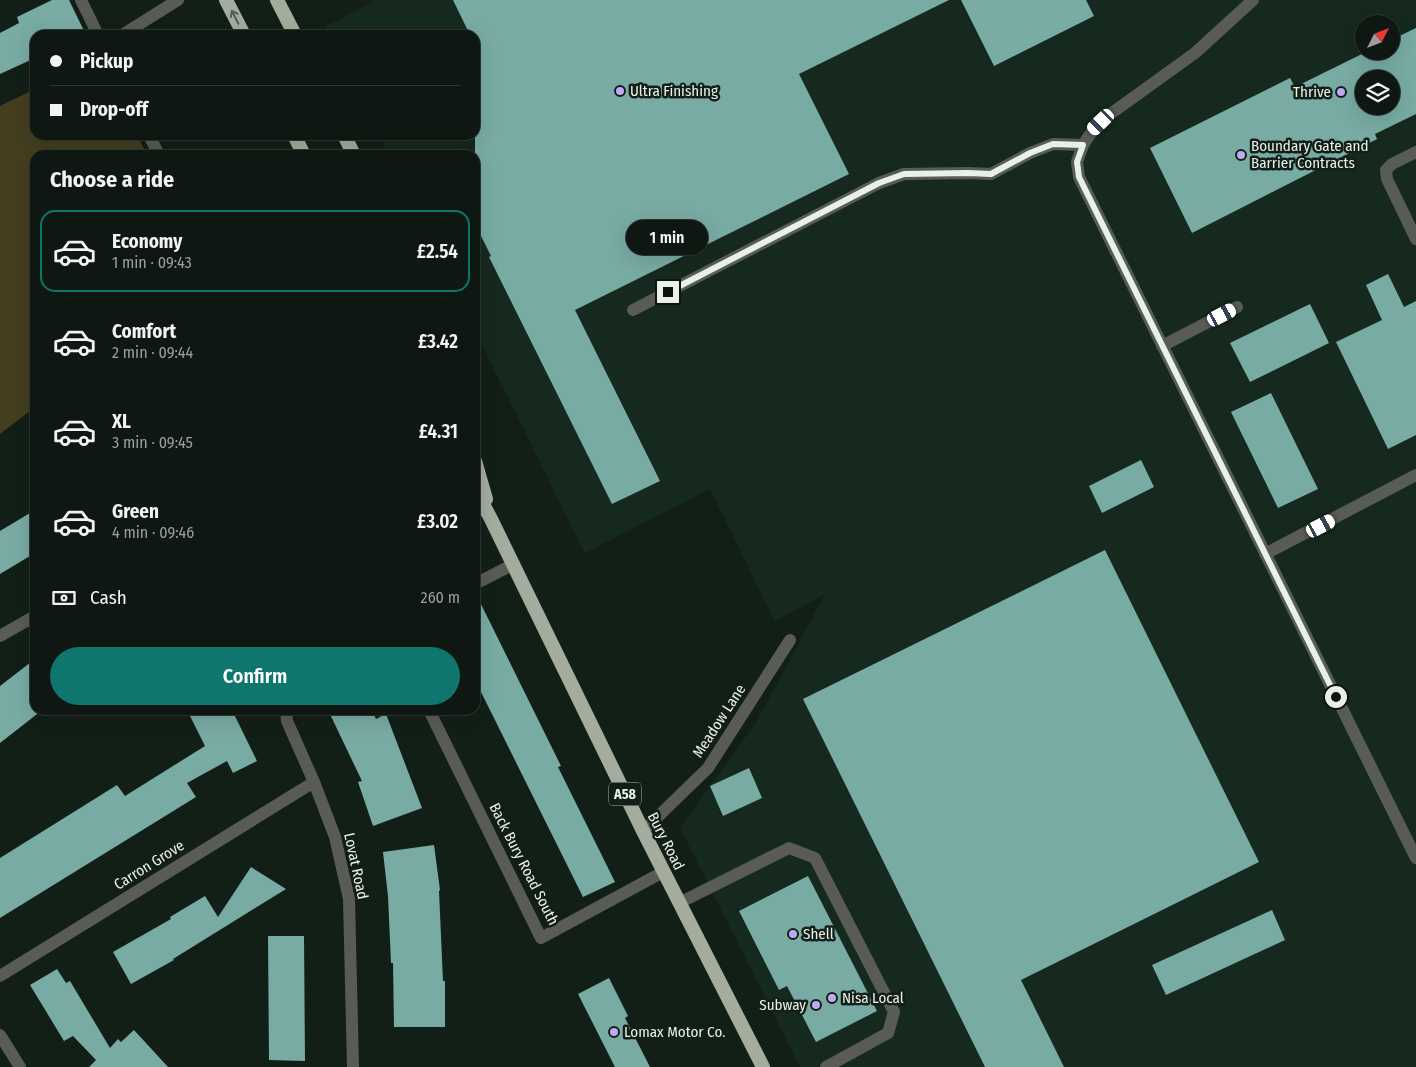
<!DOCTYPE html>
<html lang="en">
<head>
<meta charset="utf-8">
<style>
	body { margin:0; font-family:"Fira Sans Condensed",sans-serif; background:#17201a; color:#f1f3f6; height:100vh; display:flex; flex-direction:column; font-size:19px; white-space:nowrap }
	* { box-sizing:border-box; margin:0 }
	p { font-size:16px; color:#9b9f9f }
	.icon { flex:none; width:28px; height:28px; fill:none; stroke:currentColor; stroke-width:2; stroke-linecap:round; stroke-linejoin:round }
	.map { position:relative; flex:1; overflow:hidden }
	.side { position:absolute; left:30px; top:150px; width:450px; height:565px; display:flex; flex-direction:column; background:#0e1711; border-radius:15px; box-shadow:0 5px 20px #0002,0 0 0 1px #2e3631 }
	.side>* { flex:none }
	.top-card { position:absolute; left:30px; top:30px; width:450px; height:110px; border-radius:15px; box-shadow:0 5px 20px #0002,0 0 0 1px #2e3631; display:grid; align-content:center; height:110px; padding:0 20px; background:#0e1711 }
	.needle { width:32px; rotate:48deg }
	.controls { position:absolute; left:1355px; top:15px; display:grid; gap:10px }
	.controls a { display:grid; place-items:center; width:45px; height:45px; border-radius:50%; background:#0e1711; box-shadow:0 5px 20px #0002,0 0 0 1px #2e3631; font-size:25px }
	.end { position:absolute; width:22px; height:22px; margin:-11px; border:6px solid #e8f0ea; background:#111; box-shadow:0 0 0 2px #111 }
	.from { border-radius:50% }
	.bubble { position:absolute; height:35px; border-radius:18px; background:#0e1711; box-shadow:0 5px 20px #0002,0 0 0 1px #2e3631; font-size:16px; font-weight:600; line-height:35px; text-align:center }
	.car { position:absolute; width:15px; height:30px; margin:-15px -8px; border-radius:6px; box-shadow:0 0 4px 1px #0007; background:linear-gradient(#fff 24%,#345 0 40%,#fff 0 76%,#345 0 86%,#fff 0) }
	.top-card b { display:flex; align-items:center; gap:18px; height:48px; font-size:19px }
	.top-card b+b { border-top:1px solid #2e3631 }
	.top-card i { width:12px; height:12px; background:#f1f3f6 }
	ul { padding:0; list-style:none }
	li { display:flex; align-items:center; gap:15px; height:82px; margin:0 10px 8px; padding:0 10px; border:2px solid transparent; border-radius:15px }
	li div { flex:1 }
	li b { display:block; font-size:19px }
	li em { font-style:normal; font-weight:600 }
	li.on { border-color:#0f766e }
	li>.icon { width:45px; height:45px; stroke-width:1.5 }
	h2 { padding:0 20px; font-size:22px; line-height:60px }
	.pay { display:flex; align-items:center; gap:12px; height:55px; padding:0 20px; font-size:19px }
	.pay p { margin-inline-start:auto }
	.cta { display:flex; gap:10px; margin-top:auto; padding:10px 20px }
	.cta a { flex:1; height:58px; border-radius:30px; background:#0f766e; color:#fff; font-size:20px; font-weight:600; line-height:58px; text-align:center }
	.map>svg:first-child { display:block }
	.built { fill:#16291e; fill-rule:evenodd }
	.green { fill:#443e1f }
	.building { fill:#78aba4; fill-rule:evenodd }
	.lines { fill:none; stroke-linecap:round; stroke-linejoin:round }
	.service { stroke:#595c56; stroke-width:12 }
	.minor { stroke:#595c56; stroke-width:12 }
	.trunk { stroke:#a4ac9e; stroke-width:14 }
	.oneway { stroke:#545e54 }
	.route { stroke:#e8f0ea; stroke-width:6 }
	.poi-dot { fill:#c1a8f3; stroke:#121f17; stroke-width:2 }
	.labels { text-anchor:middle; stroke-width:5; stroke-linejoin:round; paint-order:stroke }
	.shield { fill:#121f17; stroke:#a8b1ab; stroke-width:1 }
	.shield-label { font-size:14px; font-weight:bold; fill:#e8f0ea }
	.poi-label { font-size:15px; fill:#e8f0ea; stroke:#121f17; text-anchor:start }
	.street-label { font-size:15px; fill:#e8f0ea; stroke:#121f17 }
</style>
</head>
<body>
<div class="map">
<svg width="1416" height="1067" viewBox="0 0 1416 1067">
	<rect width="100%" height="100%" fill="#121f17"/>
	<path class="built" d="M 372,0 L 1416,0 L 1416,1067 L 800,1067 L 680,828 L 757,721 L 825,594 L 775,621 L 710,489 L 585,553 L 475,331 L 475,155 L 389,155 L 379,135 L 475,135 L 475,35 L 330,35 L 326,26 L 373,2 ZM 1364,24 L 1391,24 L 1391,51 L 1364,51 ZM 1364,79 L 1391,79 L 1391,106 L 1364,106 Z"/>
	<path class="green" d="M 35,89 L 35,135 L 137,135 L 147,155 L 35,155 L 35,407 L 0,434 L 0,106 Z"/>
	<path class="building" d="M 52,0 L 69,0 L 86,35 L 35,35 L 35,58 L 0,74 L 0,33 L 19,23 L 17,17 Z
		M 453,0 L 949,0 L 799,74 L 849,174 L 575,310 L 660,481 L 612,504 L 489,257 L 491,256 L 475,224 L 475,35 L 470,35 Z
		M 961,0 L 1086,0 L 1094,16 L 994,66 Z
		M 1416,28 L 1416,114 L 1375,134 L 1377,139 L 1192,233 L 1150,148 L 1290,78 L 1295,87 L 1368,51 L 1391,51 L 1391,40 ZM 1364,79 L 1391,79 L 1391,106 L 1364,106 Z
		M 1388,274 L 1404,307 L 1416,301 L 1416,435 L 1388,449 L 1336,342 L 1382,320 L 1366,285 Z
		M 1310,304 L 1329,343 L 1250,382 L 1230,343 Z
		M 1271,393 L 1318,489 L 1278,508 L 1231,412 Z
		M 1141,460 L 1154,487 L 1102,513 L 1089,486 Z
		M 35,510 L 35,553 L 0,574 L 0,531 Z
		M 1105,550 L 1259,862 L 1021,980 L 1064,1067 L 985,1067 L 803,699 Z
		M 475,592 L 561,766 L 558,767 L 615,882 L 583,897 L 475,680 Z
		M 35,659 L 35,710 L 41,711 L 0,743 L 0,686 Z
		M 187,710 L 232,710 L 257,761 L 233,773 L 227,761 L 187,783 L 196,797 L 0,918 L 0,858 L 117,785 L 125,796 L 205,746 Z
		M 328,710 L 372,710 L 376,719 L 386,714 L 422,808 L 373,826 L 358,782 L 362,781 Z
		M 749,768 L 762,798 L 723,816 L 710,786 Z
		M 434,845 L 440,890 L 439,891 L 443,981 L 445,981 L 445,1027 L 394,1027 L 393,963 L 391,963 L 388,896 L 383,852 Z
		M 251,867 L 286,889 L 173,959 L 174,960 L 131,984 L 113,952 L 171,919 L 170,917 L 205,896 L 218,917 Z
		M 808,876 L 877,1011 L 816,1042 L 787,986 L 779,990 L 739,911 Z
		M 1272,910 L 1285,940 L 1166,995 L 1152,965 Z
		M 268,936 L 304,936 L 305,1061 L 269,1060 Z
		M 57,969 L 66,983 L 70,981 L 110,1048 L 118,1039 L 121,1042 L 134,1030 L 168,1067 L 89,1067 L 96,1060 L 73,1036 L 64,1041 L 30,985 Z
		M 609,978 L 628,1016 L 625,1018 L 650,1067 L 615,1067 L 578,994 Z"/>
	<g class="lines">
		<path class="service" d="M 81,0 L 98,35
			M 122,35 L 178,0
			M 149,135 L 159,155
			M 1416,152 L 1392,164 L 1386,170 L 1387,179 L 1416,239
			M 633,310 L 879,183 L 904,174 L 968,173 L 991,174 L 1030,153 L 1053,144 L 1083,145
			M 1162,346 L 1237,307
			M 1265,554 L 1416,475
			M 429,710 L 541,938 L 663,872
			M 679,903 L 789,848 L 815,858 L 894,1012 L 888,1033 L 826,1067"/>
		<path class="minor" d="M 1253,0 L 1195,53 L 1109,115 L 1093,130 L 1083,145 L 1077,162 L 1079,177 L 1416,858
			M 475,584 L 514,564
			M 0,636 L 35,616
			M 286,710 L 287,721 L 314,782 L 335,837 L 349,899 L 353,1067
			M 643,831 L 708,768 L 790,640
			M 0,976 L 314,782
			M 0,1035 L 20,1067"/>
		<path class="trunk" d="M 226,0 L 244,35
			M 277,0 L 295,35
			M 294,135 L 304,155
			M 344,135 L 354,155
			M 475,461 L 486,499
			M 475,489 L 491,519 L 643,831 L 763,1067"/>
	</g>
	<defs><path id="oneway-shaft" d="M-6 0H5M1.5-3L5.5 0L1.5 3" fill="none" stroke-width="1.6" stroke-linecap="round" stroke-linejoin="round" transform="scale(1.25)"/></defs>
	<use class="oneway" href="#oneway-shaft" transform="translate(235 17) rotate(-117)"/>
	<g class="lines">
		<path class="route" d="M 668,292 L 879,183 L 904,174 L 968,173 L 991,174 L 1030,153 L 1053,144 L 1083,145 L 1077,162 L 1079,177 L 1336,697"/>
	</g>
	<g class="poi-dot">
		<circle cx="620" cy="91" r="5"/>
		<circle cx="1341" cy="92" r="5"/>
		<circle cx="1241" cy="155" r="5"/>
		<circle cx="793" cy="934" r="5"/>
		<circle cx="832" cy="998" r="5"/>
		<circle cx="816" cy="1005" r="5"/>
		<circle cx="614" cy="1032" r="5"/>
	</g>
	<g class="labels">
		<rect class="shield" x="609" y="782.5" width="32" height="23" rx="4"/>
		<g class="shield-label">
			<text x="625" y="799">A58</text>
		</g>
		<g class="poi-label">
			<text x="630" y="96">Ultra Finishing</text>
			<text x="1331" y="97" text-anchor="end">Thrive</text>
			<text x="1251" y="151">Boundary Gate and<tspan x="1251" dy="17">Barrier Contracts</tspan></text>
			<text x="803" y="939">Shell</text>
			<text x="842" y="1003">Nisa Local</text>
			<text x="806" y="1010" text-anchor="end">Subway</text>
			<text x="624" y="1037">Lomax Motor Co.</text>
		</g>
		<g class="street-label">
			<text transform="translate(719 721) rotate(-57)" y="5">Meadow Lane</text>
			<text transform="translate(666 841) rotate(63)" y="5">Bury Road</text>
			<text transform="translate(524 864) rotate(63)" y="5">Back Bury Road South</text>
			<text transform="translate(149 865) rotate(-32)" y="5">Carron Grove</text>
			<text transform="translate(356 866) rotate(78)" y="5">Lovat Road</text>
		</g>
	</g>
</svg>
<div class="controls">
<a><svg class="needle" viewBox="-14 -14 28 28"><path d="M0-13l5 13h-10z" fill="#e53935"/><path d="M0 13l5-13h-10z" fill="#9b9f9f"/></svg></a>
<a><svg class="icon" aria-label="layers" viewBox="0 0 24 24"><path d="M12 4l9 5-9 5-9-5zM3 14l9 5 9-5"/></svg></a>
</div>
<i class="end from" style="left:1336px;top:697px"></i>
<i class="end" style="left:668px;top:292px"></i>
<div class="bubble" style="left:626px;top:220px;width:82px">1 min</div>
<i class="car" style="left:1101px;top:122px;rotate:226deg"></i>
<i class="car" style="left:1222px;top:315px;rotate:62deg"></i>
<i class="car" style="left:1321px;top:526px;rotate:62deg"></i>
<div class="top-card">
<b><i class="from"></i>Pickup</b>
<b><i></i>Drop-off</b>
</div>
<section class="side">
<h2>Choose a ride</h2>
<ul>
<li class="on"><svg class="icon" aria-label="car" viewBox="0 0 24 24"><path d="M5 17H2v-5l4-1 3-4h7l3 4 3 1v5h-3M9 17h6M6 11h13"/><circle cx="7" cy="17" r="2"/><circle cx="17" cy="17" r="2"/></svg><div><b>Economy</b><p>1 min · 09:43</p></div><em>£2.54</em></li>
<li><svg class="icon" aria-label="car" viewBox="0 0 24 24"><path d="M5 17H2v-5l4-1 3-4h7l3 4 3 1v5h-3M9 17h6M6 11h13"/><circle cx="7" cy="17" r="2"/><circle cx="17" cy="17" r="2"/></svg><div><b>Comfort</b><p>2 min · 09:44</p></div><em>£3.42</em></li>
<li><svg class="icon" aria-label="car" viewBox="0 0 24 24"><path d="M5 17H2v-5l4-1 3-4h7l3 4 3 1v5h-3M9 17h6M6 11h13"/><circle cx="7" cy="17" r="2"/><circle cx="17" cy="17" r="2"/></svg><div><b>XL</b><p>3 min · 09:45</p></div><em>£4.31</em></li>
<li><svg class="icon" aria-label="car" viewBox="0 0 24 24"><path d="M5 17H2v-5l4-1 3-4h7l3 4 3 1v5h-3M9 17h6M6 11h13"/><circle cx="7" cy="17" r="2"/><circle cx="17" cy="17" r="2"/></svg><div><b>Green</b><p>4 min · 09:46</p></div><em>£3.02</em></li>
</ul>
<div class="pay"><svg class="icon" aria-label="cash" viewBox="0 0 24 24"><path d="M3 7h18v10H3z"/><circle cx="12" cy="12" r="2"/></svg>Cash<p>260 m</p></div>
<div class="cta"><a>Confirm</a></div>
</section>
</div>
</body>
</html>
